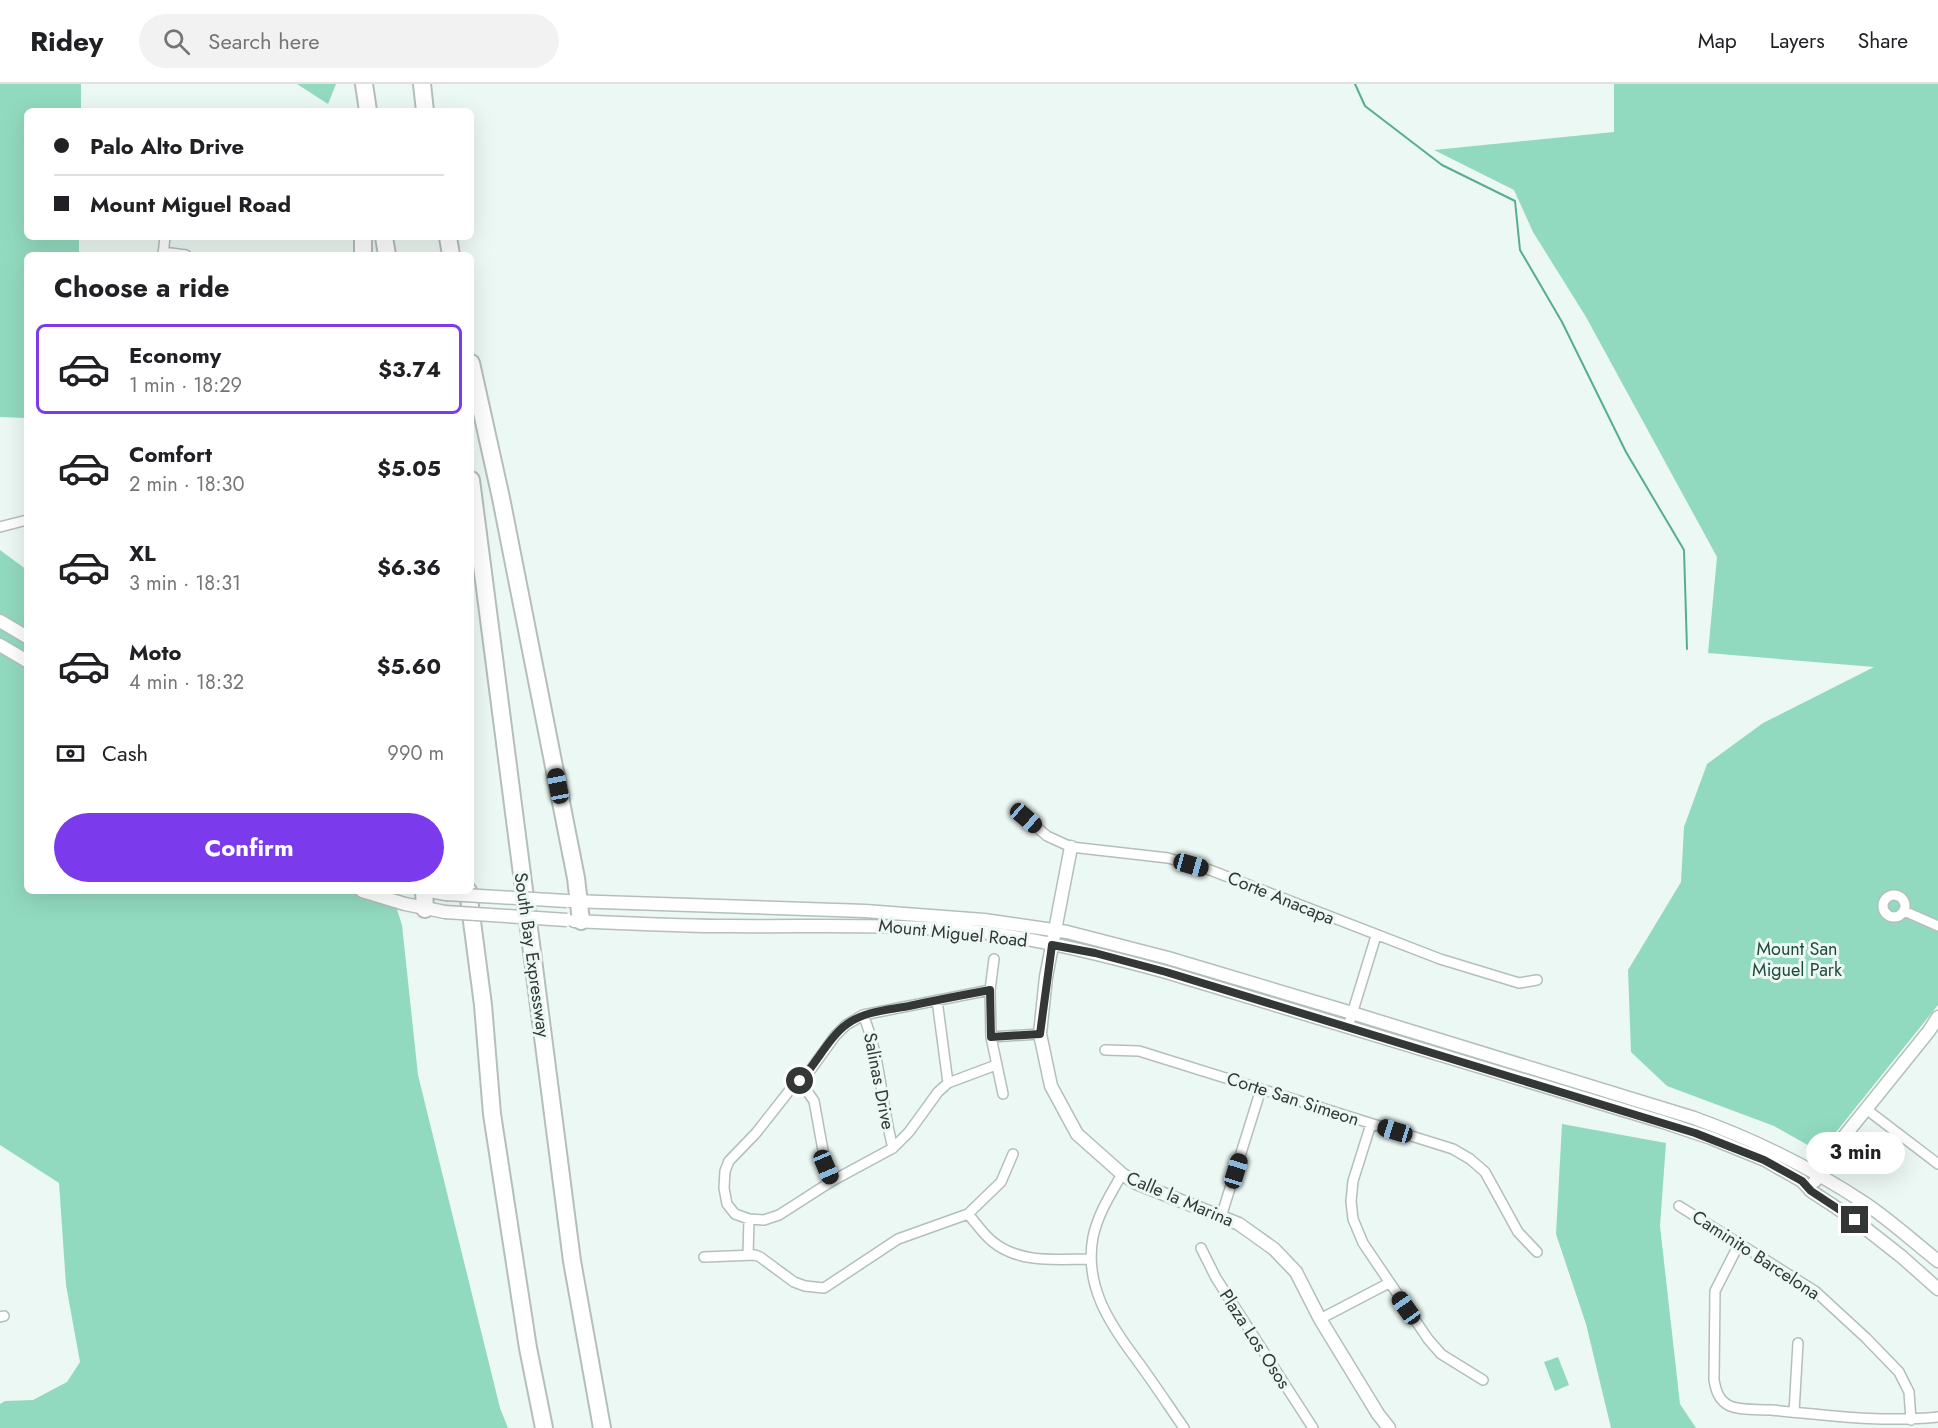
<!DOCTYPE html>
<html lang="en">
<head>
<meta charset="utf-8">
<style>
	body { margin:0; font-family:Jost,sans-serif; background:#f2f2f2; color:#202124; height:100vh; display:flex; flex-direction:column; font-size:22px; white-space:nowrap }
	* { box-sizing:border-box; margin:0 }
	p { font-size:20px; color:#757577 }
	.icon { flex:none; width:33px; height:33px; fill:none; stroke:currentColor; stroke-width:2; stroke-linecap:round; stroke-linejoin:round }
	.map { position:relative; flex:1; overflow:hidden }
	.side { position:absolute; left:24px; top:168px; width:450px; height:642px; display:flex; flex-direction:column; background:#fff; border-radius:9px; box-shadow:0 6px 24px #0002 }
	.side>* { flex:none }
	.hud { position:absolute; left:24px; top:24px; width:450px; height:132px; border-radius:9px; box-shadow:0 6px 24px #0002; display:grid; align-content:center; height:132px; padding:0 30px; background:#fff }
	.end { position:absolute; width:27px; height:27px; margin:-14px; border:8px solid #333836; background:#fff; box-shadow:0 0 0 3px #fff }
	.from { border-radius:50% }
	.bubble { position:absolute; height:42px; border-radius:21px; background:#fff; box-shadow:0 6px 24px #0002; font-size:20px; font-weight:700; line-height:42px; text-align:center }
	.car { position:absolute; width:18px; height:36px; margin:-18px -9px; border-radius:8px; box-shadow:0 0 4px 2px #0007; background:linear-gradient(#222 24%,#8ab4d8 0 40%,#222 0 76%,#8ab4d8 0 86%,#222 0) }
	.hud b { display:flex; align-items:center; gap:21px; height:57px; font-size:22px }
	.hud b+b { border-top:2px solid #e0e0e0 }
	.hud i { width:15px; height:15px; background:#202124 }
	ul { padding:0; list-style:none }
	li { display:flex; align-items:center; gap:18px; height:90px; margin:0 12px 9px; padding:0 18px; border:3px solid transparent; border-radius:9px }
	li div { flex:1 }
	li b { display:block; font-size:22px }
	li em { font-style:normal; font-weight:700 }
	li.on { border-color:#7c3aed }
	li>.icon { width:54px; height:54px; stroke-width:1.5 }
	h2 { padding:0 30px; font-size:27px; line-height:72px }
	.pay { display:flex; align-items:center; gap:15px; height:66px; padding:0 30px; font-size:22px }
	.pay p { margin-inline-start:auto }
	.cta { display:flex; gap:12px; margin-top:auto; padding:12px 30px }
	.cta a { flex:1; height:69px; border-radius:36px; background:#7c3aed; color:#fff; font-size:24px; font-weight:700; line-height:69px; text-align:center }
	header { display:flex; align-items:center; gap:36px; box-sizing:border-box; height:84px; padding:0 30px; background:#fff; border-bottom:2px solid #e0e0e0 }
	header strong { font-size:28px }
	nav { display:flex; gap:33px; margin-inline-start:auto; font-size:21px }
	.search { width:420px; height:54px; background:#f2f2f2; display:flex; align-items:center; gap:15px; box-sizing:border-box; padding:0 21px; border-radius:33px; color:#757577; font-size:22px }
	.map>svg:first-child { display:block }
	.green { fill:#92dabf }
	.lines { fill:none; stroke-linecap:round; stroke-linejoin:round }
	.stream { stroke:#56ae90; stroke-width:2 }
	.street-casing { stroke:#b4bfba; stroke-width:12 }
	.secondary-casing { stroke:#b4bfba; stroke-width:15 }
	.highway-casing { stroke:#b4bfba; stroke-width:20 }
	.street { stroke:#fff; stroke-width:9 }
	.secondary { stroke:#fff; stroke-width:12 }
	.highway { stroke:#fff; stroke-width:16 }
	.secondary-bridge-casing { stroke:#b4bfba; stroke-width:15; stroke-linecap:butt }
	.secondary-bridge { stroke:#fff; stroke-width:12 }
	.route { stroke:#333836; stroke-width:8 }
	.labels { text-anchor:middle; stroke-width:6; stroke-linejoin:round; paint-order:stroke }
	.street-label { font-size:18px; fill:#333836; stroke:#ecf8f3 }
	.park-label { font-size:18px; fill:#21493b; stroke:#ecf8f3 }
</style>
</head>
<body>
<header>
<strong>Ridey</strong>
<div class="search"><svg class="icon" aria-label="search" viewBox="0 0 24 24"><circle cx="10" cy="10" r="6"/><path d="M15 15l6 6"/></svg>Search here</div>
<nav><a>Map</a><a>Layers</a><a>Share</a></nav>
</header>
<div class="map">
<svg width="1938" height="1344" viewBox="0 0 1938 1344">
	<rect width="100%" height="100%" fill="#ecf8f3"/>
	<path class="green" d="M 0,0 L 81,0 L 81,27 L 27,27 L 27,153 L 79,153 L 79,171 L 27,171 L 27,334 L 0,333 Z
		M 297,0 L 336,0 L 328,20 Z
		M 1614,0 L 1938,0 L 1938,921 L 1820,1068 L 1774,1042 L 1667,1002 L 1631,968 L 1628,886 L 1681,798 L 1684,743 L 1707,680 L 1763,639 L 1874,583 L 1708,569 L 1717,473 L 1586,233 L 1533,148 L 1514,106 L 1434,66 L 1614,48 Z
		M 0,466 L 27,486 L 27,807 L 391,807 L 402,841 L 418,991 L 500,1324 L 508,1344 L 0,1344 L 0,1320 L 5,1317 L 33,1316 L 67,1298 L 80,1278 L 66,1201 L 59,1099 L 0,1061 Z
		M 1562,1040 L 1666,1059 L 1660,1142 L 1680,1320 L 1696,1344 L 1611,1344 L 1586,1240 L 1556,1150 Z
		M 1558,1273 L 1569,1301 L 1555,1307 L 1544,1278 Z"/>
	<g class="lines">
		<path class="stream" d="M 1355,0 L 1365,22 L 1442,81 L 1515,117 L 1520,166 L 1562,238 L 1626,368 L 1684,466 L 1687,565"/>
		<defs>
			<path id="street" d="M 163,168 L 186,171
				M 163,171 L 165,153
				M 0,443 L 27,436
				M 1026,734 L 1047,752 L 1071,763 L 1168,774 L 1210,786 L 1440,875 L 1519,899 L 1537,896
				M1883 822a11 11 0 1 1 22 0a11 11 0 1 1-22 0Z
				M 1904,827 L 1938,842
				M 994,875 L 990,906 L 991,953 L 1003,1010
				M 990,906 L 863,931 L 846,941 L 835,952 L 809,988 L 793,1002 L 756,1049 L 729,1077 L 725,1087 L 724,1104 L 727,1120 L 735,1130 L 749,1135 L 764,1136 L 779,1131 L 832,1097 L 893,1064 L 909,1048 L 938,1008 L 948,999 L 996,981
				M 937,916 L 948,999
				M 863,931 C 881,973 881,1020 893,1064
				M 1348,943 L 1376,852
				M 991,953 L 1040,950
				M 1105,966 L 1139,967 L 1453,1065 L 1470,1075 L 1485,1088 L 1518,1148 L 1537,1168
				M 800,997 L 814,1017 L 826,1083 L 832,1097
				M 1866,1025 L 1938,1080
				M 1371,1040 L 1353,1097 L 1351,1117 L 1353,1135 L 1363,1159 L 1428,1255 L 1441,1270 L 1483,1296
				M 1122,1090 C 1110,1111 1098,1130 1093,1153 C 1084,1201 1109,1239 1136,1275 C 1153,1298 1168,1321 1184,1344
				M 1679,1122 L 1815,1207 L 1866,1254 L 1899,1288 L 1909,1308 L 1911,1336
				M 968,1130 C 976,1139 983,1150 993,1158 C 1020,1180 1058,1175 1091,1175
				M 1221,1133 L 1261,1005
				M 1739,1160 L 1715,1207 L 1714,1296 C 1716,1307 1719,1317 1730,1322 C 1741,1327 1759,1325 1771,1326 C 1826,1331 1883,1339 1938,1333
				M 1201,1164 L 1216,1194 L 1313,1344
				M 748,1171 L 749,1135
				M 704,1173 L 755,1171 L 760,1173 L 794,1198 L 805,1202 L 824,1204 L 898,1155 L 968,1130 L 1001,1098 L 1013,1070
				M 0,1233 L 4,1232
				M 1320,1235 L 1389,1199
				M 1794,1328 L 1798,1259"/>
			<path id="secondary" d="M 0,537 L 27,553
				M 0,561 L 27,577
				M 1071,763 L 1046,893 L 1040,950 L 1051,1002 L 1077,1050 L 1122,1090 L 1136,1099 L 1239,1140 L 1274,1165 L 1296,1188 L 1320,1235 L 1378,1330 L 1389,1344
				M 362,807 L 405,820 L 445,828
				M 429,807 L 446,810
				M 571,817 L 865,827 L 984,836 L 1067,848 L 1168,874 L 1352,929 L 1694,1034 C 1755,1056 1812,1084 1866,1120 C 1891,1137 1914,1158 1938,1177
				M 574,837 C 626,839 677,842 729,842 C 816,843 902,839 988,849 C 1048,857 1107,872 1166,888 L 1663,1038 L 1711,1054 L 1765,1076 L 1802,1097 L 1811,1107 L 1855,1136 L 1902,1173 L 1938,1205
				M 1815,1097 L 1824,1080 L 1838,1060 L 1929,947 L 1938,933"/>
			<path id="highway" d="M 364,0 L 368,27
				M 422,0 L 425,27
				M 363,153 L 363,171
				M 384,153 L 387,171
				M 448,153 L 451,171
				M 471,279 L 501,414 L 576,794 L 581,837
				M 471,396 L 572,1177 L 602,1344
				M 424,807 L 425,825
				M 468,807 L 483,921 L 492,1030 L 528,1264 L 544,1344"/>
		</defs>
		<use href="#street" class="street-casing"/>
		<use href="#secondary" class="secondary-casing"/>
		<use href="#highway" class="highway-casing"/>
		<use href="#street" class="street"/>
		<use href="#secondary" class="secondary"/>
		<use href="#highway" class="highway"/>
		<defs>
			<path id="secondary-bridge" d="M 446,810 L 567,817
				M 445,828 L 567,836"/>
		</defs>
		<use href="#secondary-bridge" class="secondary-bridge-casing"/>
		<use href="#secondary-bridge" class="secondary-bridge"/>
	</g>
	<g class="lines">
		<path class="route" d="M 800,997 C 816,980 829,953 847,940 C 865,927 888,926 909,922 C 936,916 963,911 990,906 L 991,953 L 1040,950 L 1052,861 L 1095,869 L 1166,888 L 1695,1049 L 1764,1076 L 1802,1097 L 1811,1107 L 1855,1136"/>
	</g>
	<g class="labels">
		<g class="street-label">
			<text transform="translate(1281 814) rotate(22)" y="6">Corte Anacapa</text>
			<text transform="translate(953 849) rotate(6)" y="6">Mount Miguel Road</text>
			<text transform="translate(532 871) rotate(82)" y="6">South Bay Expressway</text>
			<text transform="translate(879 997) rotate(79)" y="6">Salinas Drive</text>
			<text transform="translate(1293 1015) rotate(18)" y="6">Corte San Simeon</text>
			<text transform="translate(1180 1115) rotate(23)" y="6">Calle la Marina</text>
			<text transform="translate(1756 1171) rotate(33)" y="6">Caminito Barcelona</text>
			<text transform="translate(1255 1255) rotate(57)" y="6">Plaza Los Osos</text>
		</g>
		<g class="park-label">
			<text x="1797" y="871">Mount San<tspan x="1797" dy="21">Miguel Park</tspan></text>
		</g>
	</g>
</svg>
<i class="end from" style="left:800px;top:997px"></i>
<i class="end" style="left:1855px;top:1136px"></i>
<div class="bubble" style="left:1806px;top:1048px;width:99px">3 min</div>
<i class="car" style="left:558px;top:702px;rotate:349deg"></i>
<i class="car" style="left:1026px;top:734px;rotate:131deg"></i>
<i class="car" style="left:1191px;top:781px;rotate:106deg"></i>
<i class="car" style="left:1395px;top:1047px;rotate:287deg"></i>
<i class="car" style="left:826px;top:1083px;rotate:157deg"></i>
<i class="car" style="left:1236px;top:1087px;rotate:17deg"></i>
<i class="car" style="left:1406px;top:1224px;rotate:325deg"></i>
<div class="hud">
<b><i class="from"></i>Palo Alto Drive</b>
<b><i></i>Mount Miguel Road</b>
</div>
<section class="side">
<h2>Choose a ride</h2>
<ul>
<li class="on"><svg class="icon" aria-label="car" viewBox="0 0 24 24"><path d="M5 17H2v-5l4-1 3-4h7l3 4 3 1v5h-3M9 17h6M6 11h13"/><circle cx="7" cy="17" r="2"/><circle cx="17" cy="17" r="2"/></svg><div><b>Economy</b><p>1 min · 18:29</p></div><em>$3.74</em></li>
<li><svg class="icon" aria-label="car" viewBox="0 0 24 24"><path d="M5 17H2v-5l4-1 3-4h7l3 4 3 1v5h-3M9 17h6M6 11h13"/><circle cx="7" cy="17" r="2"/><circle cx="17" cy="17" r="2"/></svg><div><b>Comfort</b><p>2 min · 18:30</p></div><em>$5.05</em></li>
<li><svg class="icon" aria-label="car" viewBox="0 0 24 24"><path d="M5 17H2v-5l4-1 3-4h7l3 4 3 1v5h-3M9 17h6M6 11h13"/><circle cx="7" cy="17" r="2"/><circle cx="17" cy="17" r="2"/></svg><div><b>XL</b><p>3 min · 18:31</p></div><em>$6.36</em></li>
<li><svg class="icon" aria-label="car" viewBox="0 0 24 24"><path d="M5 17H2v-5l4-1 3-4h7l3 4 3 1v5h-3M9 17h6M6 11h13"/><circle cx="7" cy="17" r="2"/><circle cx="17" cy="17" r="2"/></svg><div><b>Moto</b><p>4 min · 18:32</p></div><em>$5.60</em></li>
</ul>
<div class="pay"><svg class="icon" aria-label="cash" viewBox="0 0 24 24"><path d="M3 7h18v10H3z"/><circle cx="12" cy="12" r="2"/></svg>Cash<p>990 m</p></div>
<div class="cta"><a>Confirm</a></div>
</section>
</div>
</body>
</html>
